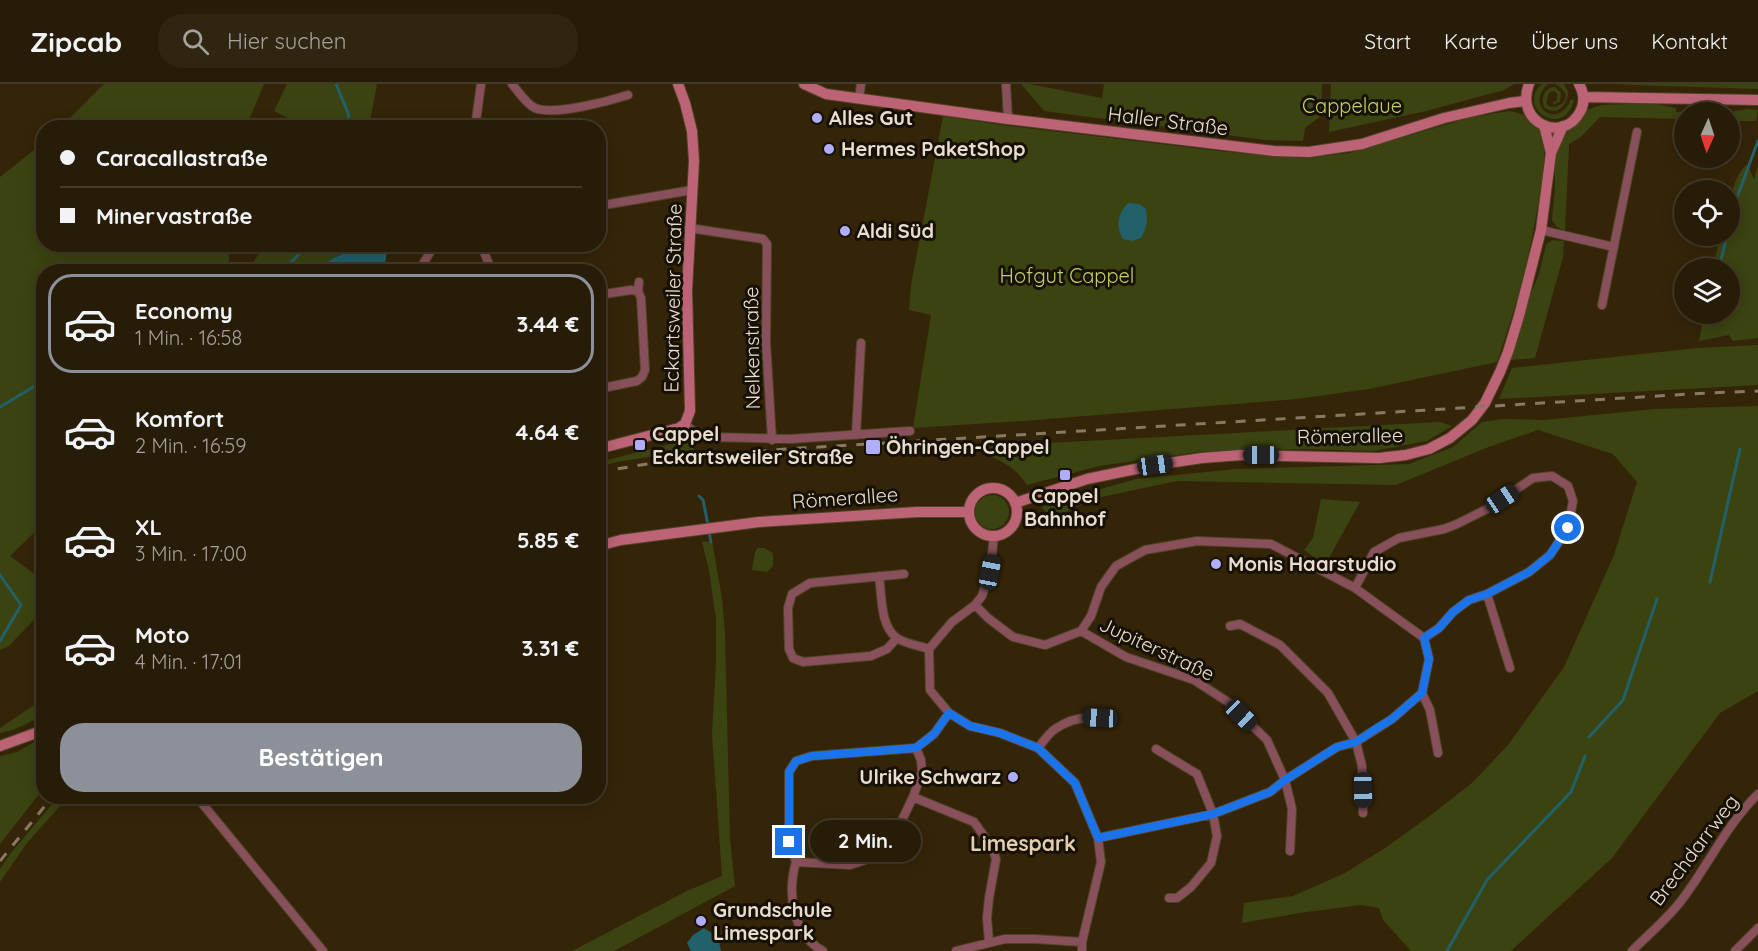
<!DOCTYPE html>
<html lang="de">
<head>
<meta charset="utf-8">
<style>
	body { margin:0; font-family:Quicksand,sans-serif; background:#2f2511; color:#f1f3f6; height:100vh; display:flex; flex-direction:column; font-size:22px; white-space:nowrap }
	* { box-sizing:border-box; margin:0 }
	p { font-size:20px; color:#a4a19b }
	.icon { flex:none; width:33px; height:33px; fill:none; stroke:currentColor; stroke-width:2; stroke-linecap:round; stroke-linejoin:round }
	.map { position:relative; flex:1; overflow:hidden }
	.side { position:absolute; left:36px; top:180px; width:570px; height:540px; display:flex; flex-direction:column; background:#271c07; border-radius:24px; box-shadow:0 3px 15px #0003,0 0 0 2px #433a28 }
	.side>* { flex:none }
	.banner { position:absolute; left:36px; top:36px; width:570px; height:132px; border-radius:24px; box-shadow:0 3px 15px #0003,0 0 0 2px #433a28; display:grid; align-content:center; height:132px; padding:0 24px; background:#271c07 }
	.needle { width:39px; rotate:183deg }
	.fabs { position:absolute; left:1674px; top:18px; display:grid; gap:12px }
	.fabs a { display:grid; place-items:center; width:66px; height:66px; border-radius:50%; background:#271c07; box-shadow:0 3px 15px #0003,0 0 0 2px #433a28; font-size:30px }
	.end { position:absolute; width:27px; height:27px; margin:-14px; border:8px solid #1a73e8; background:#fff; box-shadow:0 0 0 3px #fff }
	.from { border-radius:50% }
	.bubble { position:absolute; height:42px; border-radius:21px; background:#271c07; box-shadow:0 3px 15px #0003,0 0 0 2px #433a28; font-size:20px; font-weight:700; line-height:42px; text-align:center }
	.car { position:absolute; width:18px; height:36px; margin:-18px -9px; border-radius:8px; box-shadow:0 0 4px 2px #0007; background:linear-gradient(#222 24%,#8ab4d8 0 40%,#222 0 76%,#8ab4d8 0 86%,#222 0) }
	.banner b { display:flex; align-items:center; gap:21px; height:57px; font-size:22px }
	.banner b+b { border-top:2px solid #433a28 }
	.banner i { width:15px; height:15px; background:#f1f3f6 }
	ul { padding:10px 0 0; list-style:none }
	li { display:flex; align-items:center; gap:18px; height:99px; margin:0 12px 9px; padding:0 12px; border:3px solid transparent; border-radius:24px }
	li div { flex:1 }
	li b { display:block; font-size:22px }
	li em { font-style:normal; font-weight:700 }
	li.selected { border-color:#8c9099 }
	li>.icon { width:54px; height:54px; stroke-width:1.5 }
	.primary-button { display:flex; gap:12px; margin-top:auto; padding:12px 24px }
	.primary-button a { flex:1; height:69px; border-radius:24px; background:#8c9099; color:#fff; font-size:24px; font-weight:700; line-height:69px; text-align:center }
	header { display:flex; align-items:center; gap:36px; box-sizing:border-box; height:84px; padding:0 30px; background:#271c07; border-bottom:2px solid #433a28 }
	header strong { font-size:28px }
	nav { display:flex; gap:33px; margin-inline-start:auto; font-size:21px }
	.search { width:420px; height:54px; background:#2f2511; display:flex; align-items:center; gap:15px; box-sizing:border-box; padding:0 21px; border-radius:24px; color:#a4a19b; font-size:22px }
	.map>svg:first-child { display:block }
	.green { fill:#3b4310 }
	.water { fill:#22616a }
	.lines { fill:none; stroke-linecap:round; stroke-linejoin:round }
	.stream { stroke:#22616a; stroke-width:3 }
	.street-casing { stroke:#514329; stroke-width:10 }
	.secondary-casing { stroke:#514329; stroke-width:12 }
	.street { stroke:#87505a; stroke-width:8 }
	.secondary { stroke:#bc6476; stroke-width:10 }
	.rail { stroke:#867a63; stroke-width:3; stroke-dasharray:10 10; stroke-linecap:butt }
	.route { stroke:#1a73e8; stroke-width:8 }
	.poi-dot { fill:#afaefa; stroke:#171005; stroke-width:2 }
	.labels { text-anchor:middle; stroke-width:6; stroke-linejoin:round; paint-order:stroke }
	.park-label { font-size:20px; fill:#c0d264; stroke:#171005 }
	.poi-label { font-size:20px; font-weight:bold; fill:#e8dece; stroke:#171005; text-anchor:start }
	.street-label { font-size:20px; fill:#e8dece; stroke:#171005 }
	.neighbourhood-label { font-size:21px; font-weight:bold; fill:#e1ceae; stroke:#171005 }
</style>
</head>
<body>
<header>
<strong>Zipcab</strong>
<div class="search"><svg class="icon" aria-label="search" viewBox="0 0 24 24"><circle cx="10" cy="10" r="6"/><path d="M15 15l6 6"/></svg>Hier suchen</div>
<nav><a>Start</a><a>Karte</a><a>Über uns</a><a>Kontakt</a></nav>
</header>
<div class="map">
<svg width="1758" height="867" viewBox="0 0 1758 867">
	<rect width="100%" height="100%" fill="#342509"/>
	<path class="green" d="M 104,0 L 264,0 L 246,43 L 61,43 Z
		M 287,0 L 377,0 L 369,43 L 298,43 L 299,40 L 274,27 Z
		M 1021,0 L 1029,0 L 1102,14 L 1104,0 L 1322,0 L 1321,32 L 1305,44 L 1303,57 L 1265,56 L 1044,27 Z
		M 1331,0 L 1514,0 L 1504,6 L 1426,27 L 1329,48 Z
		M 1542,0 L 1552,0 L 1548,0 C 1523,22 1559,47 1571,15 L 1574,16 C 1564,56 1515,24 1542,0 Z
		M 1555,0 L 1564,0 L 1568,8 C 1567,22 1557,33 1544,23 C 1541,13 1544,4 1555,3 L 1561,9 L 1560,17 L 1554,21 L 1553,18 L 1557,17 L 1557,9 L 1554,7 L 1550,8 C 1533,37 1588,18 1555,0 Z
		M 1617,0 L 1758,0 L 1758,5 L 1634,1 Z
		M 1650,19 L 1676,24 L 1676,28 L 1711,28 L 1684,28 L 1684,35 L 1600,33 L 1581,53 L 1569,60 L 1565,147 L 1557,143 L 1552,136 L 1555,104 L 1555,83 L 1557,64 L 1565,45 L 1581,33 L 1587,26 L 1601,21 Z
		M 1747,25 L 1758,26 L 1756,37 L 1730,37 L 1729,28 Z
		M 1509,27 C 1521,29 1533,33 1539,45 C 1549,64 1543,92 1539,113 C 1531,170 1516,224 1497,278 L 1369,305 L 1297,315 L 1023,337 L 913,344 L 931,231 L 909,226 L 911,201 L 943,32 L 1002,41 L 1228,68 L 1306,74 L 1349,69 L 1472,33 Z
		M 43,59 L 44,160 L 228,161 L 229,178 L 227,187 L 44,188 L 43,440 L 10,472 L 43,496 L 43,526 L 9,562 L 0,566 L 0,93 Z
		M 1747,80 L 1754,95 L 1758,81 L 1758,254 L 1733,257 L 1729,251 L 1699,257 L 1704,230 L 1730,230 L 1730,184 L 1713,184 L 1720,152 L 1730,152 C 1730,126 1728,99 1747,80 Z
		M 1552,156 L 1564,157 L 1563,173 L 1535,274 L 1510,276 L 1529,214 L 1539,190 L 1546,161 Z
		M 265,161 L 368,161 C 349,168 330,173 315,187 L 252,187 L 249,184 Z
		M 1758,261 L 1758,301 L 1499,315 L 1512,284 L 1697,264 Z
		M 1758,322 L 1758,607 L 1720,629 L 1612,774 L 1511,867 L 1411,867 L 1383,836 L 1379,824 L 1361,821 L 1300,829 L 1242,839 L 1244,819 L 1293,812 L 1345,789 L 1388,762 L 1431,731 L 1473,698 L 1508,661 L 1564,583 L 1614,471 L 1637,398 L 1613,370 L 1538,346 L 1491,362 L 1396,401 L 1177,397 L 1092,415 L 1053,435 L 1041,423 L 1073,413 L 1136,395 L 1236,385 L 1409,380 L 1453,363 L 1482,338 L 1503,335 L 1544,336 L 1654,325 Z
		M 1440,338 L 1452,342 L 1427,357 L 1373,367 L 1304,365 L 1198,368 L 1099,382 L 1027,401 C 1017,385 1001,375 983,370 L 992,362 Z
		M 691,355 L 694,366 L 617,378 L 599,383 L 599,378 Z
		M975 428a17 17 0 1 1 34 0a17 17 0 1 1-34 0Z
		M 1321,415 L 1360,418 L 1325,481 L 1304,466 L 1313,454 Z
		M 712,457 L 722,514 L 725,549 L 730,755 L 735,802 L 614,867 L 572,867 L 687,807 L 722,792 L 712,650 L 716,579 L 716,535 L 709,486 L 702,458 Z
		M 758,464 L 764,464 L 773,469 L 773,482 L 767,488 L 752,486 L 755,468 Z
		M 43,615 L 43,632 L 13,646 L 0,649 L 0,644 Z
		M 43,653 L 43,705 L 0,760 L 0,672 L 17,668 Z
		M 59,712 L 68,713 L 27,759 L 0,798 L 0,785 L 10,770 Z"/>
	<path class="water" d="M 1128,119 L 1139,120 L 1146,125 C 1148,136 1147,144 1141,154 L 1132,157 L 1123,155 C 1115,141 1118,130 1128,119 Z
		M 368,160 L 386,161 L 387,166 L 384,187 L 315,187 C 330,173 349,168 368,160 Z
		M 704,844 L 718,853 L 721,867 L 691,867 L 687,859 L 693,851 Z"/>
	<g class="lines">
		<path class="stream" d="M 336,0 L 348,29 L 350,44
			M 1730,138 L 1732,127 L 1758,57
			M 1719,184 L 1727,152
			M 282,188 L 298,171 L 312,160
			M 1707,241 L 1709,230
			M 0,323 L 40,299 L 44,295
			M 699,412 L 703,416 L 708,441
			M 709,448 L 711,458
			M 0,491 L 21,521 L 0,557
			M 1710,498 L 1740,365
			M 1589,653 L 1623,616 L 1657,515
			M 1447,867 L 1487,796 L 1571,708 L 1585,672"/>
		<defs>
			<path id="street" d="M 512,0 C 519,8 526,20 535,24 C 554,32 609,17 628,11
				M 1006,0 L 1008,35
				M 859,15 L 861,0
				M 475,44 L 481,0
				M 598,122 L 692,106
				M 689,144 L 763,155 L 767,160 L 766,258 L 772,356
				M 1541,146 L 1614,163
				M 481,160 L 492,188
				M 418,188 L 435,160
				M 598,211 L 631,206 L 638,207
				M 1602,221 L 1637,48
				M 598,305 L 637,297 L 642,293 L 645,286 L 641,214 L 638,207 L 639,198
				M 685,340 L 697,351 L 707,353 L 790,355 L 910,347
				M 856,351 L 861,259
				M 994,452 L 990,488 L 982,512 L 975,521 L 952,538 L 929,565 L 930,606 L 949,629 L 970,642 L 1000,649 L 1038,664 L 1075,699 L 1098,754 L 1101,778 L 1082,858 L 1082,867
				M 879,492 C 882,511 880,543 897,554 C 906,560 920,562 929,565
				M 1355,504 L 1374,468 L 1399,454 L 1444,445 L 1457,440 L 1487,425 L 1533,394 L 1552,392 L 1568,402 L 1573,417 L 1568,444 L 1550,471 L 1529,488 L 1487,510 L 1469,516 L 1453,528 L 1439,544 L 1424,554
				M 1487,510 L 1510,584
				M 975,521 L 988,534 L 1013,553 L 1045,561 L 1081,547 L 1091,532 L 1101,503 L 1116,482 L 1145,466 L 1197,457 L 1271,460 L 1355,504 L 1424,554 L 1429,575 L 1422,609 L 1392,635 L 1356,658 L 1337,663 L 1285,696 L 1270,708 L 1213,730 L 1098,754
				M 1230,542 L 1240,540 L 1280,561 L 1328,609 L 1356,658 L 1362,682 L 1363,729
				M 1081,547 L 1126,573 L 1194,596 L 1228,618 L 1267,656 L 1285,696 L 1292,725 L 1290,767
				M 897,554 L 887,565 L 871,572 L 803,578 L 793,574 L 789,565 L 788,524 L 792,510 L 810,499 L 904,490
				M 1422,609 L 1430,626 L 1438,669
				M 1038,664 C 1043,658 1048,650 1055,645 C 1073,633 1091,630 1111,639
				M 1156,665 L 1197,690 L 1213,730 L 1217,752 L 1211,779 L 1191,803 L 1177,814 L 1169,814
				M 196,712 L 323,867
				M 913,713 L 974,738 L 992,763 L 996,775 L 989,814 L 987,834 L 989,858
				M 796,778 L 789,758 L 789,688 L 796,677 L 812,672 L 916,664 L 934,650 L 949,629
				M 796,778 L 850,781 L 877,772 L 893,755 L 913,713 L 922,688 L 921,676 L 916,664
				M 796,778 C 787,809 792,850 823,867
				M 956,867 L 1005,855 L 1035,855 L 1082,858
				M 1632,867 C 1648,851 1667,835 1681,817 C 1708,782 1726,741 1758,710
				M 1735,867 L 1758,844"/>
			<path id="secondary" d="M 804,0 L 826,10 L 1008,35 L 1274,67 L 1309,68 L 1362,60 L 1444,34 L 1509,19 L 1525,17
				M 1529,0 C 1514,39 1563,60 1580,28 C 1585,19 1584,9 1579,0
				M 1584,13 L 1758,16
				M 1544,41 L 1551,69
				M 598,365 L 679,344 L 685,340 L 690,327 L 687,206 L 694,77 L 692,47 L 685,19 L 678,0
				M969 428a24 24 0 1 1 48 0a24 24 0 1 1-48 0Z
				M 1015,419 L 1087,395 L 1155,381 L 1202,374 L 1241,371 L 1379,374 L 1406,371 L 1429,365 L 1450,354 L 1472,336 L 1485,319 L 1500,288 L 1508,268 L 1519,232 L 1541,146 L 1551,69 L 1563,42
				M 598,462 L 621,456 L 759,438 L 917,428 L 969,428
				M 0,662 L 44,646"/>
		</defs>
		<use href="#street" class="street-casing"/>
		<use href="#secondary" class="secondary-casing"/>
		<use href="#street" class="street"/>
		<use href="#secondary" class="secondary"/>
		<path class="rail" d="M 598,388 L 690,373 L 786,365 L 1707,309 L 1758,307
			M 0,777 L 53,712"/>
	</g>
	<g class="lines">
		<path class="route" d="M 789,758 L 789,688 L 796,677 L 812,672 L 916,664 L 934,650 L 949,629 L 970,642 L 1000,649 L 1038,664 L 1075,699 L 1098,754 L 1213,730 L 1270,708 L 1285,696 L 1337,663 L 1356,658 L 1374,646 L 1392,635 L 1422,609 L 1429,575 L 1424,554 L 1439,544 L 1453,528 L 1469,516 L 1487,510 L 1529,488 L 1550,471 L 1568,444"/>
	</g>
	<g class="poi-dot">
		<circle cx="817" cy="34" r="6"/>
		<circle cx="829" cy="65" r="6"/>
		<circle cx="845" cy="147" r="6"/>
		<rect x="634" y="355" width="12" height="12" rx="3"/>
		<rect x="865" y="355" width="16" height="16" rx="3"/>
		<rect x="1059" y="385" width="12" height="12" rx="3"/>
		<circle cx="1216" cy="480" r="6"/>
		<circle cx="1013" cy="693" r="6"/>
		<circle cx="701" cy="837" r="6"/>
	</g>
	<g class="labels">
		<g class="park-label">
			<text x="1352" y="29">Cappelaue</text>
			<text x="1067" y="199">Hofgut Cappel</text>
		</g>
		<g class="poi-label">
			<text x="829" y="41">Alles Gut</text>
			<text x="841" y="72">Hermes PaketShop</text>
			<text x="857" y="154">Aldi Süd</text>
			<text x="652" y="357">Cappel<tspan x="652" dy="23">Eckartsweiler Straße</tspan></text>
			<text x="886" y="370">Öhringen-Cappel</text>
			<text x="1065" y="419" text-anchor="middle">Cappel<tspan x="1065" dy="23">Bahnhof</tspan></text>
			<text x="1228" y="487">Monis Haarstudio</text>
			<text x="1001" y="700" text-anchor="end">Ulrike Schwarz</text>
			<text x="713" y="833">Grundschule<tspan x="713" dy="23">Limespark</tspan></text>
		</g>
		<g class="street-label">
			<text transform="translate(1168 37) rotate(7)" y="7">Haller Straße</text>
			<text transform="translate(673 214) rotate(-89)" y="7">Eckartsweiler Straße</text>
			<text transform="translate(752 264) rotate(-91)" y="7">Nelkenstraße</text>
			<text transform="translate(1350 352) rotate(-1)" y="7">Römerallee</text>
			<text transform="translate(845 414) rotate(-4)" y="7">Römerallee</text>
			<text transform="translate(1157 565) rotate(25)" y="7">Jupiterstraße</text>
			<text transform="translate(1694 766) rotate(-53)" y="7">Brechdarrweg</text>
		</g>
		<g class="neighbourhood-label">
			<text x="1023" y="767">Limespark</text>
		</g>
	</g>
</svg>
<div class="fabs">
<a><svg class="needle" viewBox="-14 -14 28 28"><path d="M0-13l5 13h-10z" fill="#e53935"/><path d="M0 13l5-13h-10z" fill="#a4a19b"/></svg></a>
<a><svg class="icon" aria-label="locate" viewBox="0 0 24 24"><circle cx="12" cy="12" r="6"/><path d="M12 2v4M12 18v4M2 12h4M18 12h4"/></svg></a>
<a><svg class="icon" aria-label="layers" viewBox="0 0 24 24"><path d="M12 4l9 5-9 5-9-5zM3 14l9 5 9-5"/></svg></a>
</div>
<i class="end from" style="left:1568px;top:444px"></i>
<i class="end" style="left:789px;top:758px"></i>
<div class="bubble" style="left:810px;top:736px;width:111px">2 Min.</div>
<i class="car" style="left:1261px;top:371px;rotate:270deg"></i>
<i class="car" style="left:1155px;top:381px;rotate:82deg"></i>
<i class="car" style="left:1502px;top:415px;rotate:56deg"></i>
<i class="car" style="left:990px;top:488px;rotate:11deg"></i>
<i class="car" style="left:1241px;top:631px;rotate:134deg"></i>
<i class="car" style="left:1100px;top:634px;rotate:273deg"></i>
<i class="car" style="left:1363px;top:706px;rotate:179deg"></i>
<div class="banner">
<b><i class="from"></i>Caracallastraße</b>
<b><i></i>Minervastraße</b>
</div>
<section class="side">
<ul>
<li class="selected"><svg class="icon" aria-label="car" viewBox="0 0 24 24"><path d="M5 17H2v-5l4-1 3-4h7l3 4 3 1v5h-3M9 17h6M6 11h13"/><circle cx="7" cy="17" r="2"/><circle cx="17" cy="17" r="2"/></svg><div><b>Economy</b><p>1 Min. · 16:58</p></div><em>3.44 €</em></li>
<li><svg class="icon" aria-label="car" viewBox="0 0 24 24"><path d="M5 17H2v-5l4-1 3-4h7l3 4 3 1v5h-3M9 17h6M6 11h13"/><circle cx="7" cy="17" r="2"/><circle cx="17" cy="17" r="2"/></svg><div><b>Komfort</b><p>2 Min. · 16:59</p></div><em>4.64 €</em></li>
<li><svg class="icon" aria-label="car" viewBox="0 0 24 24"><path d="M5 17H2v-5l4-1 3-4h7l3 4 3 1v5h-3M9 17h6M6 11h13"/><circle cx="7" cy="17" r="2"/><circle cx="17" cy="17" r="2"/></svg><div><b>XL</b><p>3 Min. · 17:00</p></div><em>5.85 €</em></li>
<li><svg class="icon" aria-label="car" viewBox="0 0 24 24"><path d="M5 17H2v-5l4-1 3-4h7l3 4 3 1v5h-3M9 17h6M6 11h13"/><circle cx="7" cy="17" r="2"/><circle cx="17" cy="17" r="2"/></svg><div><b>Moto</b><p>4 Min. · 17:01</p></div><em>3.31 €</em></li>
</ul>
<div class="primary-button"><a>Bestätigen</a></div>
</section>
</div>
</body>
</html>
